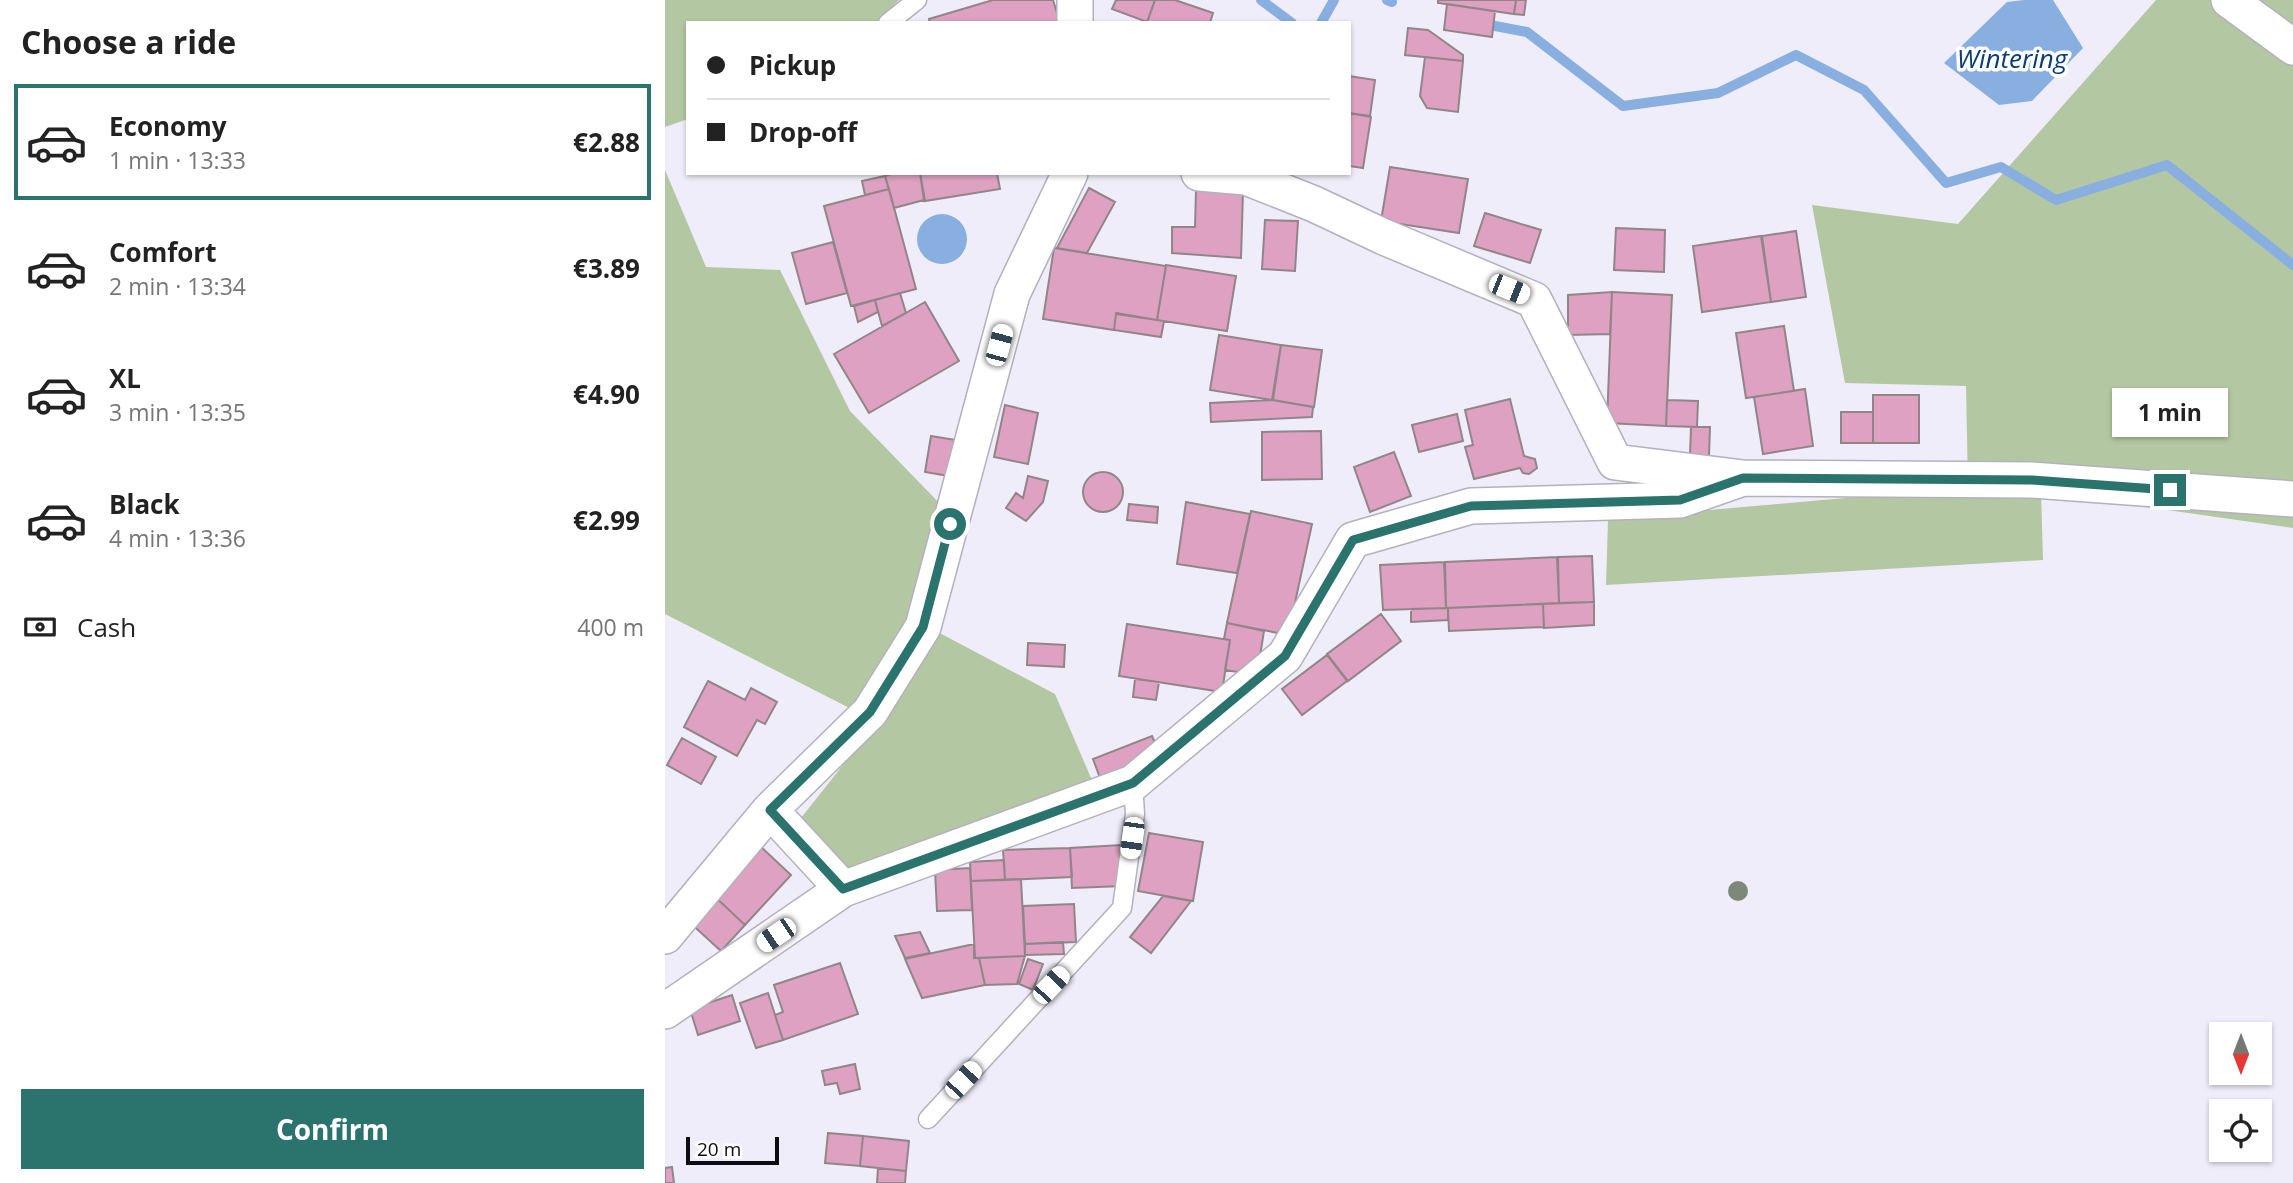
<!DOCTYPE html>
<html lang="en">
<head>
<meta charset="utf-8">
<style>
	body { margin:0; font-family:"Open Sans",sans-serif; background:#f2f2f2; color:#222; height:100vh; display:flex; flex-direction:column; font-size:26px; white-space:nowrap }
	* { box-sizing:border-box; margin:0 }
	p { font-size:23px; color:#767676 }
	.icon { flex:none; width:38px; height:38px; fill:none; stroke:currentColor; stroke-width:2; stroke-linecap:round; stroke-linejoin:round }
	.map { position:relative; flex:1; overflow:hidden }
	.drawer { display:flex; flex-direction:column; background:#fff; width:665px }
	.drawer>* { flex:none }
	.guide { position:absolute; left:21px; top:21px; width:665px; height:154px; border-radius:0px; box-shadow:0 2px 5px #0004; display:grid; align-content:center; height:154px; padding:0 21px; background:#fff }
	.needle { width:46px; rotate:180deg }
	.buttons { position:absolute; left:1544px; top:1022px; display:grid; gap:14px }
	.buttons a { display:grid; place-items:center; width:63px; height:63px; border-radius:0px; background:#fff; box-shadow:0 2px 5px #0004; font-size:35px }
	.scale { position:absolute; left:21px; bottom:18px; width:93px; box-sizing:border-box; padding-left:7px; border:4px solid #0d0d11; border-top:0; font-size:19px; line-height:24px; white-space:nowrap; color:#0d0d11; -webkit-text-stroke:5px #fff; paint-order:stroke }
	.end { position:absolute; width:32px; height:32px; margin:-16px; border:9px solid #2b736d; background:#fff; box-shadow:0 0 0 4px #fff }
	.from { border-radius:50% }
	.bubble { position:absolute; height:49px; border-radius:0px; background:#fff; box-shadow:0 2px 5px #0004; font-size:23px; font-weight:700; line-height:49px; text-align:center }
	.car { position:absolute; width:21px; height:42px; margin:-21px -10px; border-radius:9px; box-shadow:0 0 5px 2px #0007; background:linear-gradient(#fff 24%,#345 0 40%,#fff 0 76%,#345 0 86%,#fff 0) }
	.guide b { display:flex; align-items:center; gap:24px; height:66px; font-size:26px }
	.guide b+b { border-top:2px solid #e0e0e0 }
	.guide i { width:18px; height:18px; background:#222 }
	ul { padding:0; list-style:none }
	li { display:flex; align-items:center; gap:21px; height:116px; margin:0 14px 10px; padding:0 7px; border:4px solid transparent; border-radius:0px }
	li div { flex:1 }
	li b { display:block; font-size:26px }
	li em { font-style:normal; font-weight:700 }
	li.current { border-color:#2b736d }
	li>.icon { width:63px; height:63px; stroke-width:1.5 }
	h2 { padding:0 21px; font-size:32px; line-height:84px }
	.pay { display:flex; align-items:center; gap:18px; height:77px; padding:0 21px; font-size:26px }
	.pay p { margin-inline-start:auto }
	.action { display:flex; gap:14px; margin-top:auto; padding:14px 21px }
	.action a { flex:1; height:80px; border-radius:0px; background:#2b736d; color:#fff; font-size:28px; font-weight:700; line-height:80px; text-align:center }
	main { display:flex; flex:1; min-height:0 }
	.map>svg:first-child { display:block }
	.green { fill:#b3c8a2 }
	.water { fill:#88afe0 }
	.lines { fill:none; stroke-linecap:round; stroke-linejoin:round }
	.stream { stroke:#88afe0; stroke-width:10 }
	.building { fill:#dfa1c1; stroke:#91858a; stroke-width:2 }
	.service-casing { stroke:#b3b1bd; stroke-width:21 }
	.minor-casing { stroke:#b3b1bd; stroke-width:38 }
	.service { stroke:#fff; stroke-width:18 }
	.minor { stroke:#fff; stroke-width:35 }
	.tree { fill:#7e8878 }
	.route { stroke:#2b736d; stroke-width:9 }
	.labels { text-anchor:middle; stroke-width:7; stroke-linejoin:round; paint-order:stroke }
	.water-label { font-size:26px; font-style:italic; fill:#073d78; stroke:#fff }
</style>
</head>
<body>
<main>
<section class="drawer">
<h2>Choose a ride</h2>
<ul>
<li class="current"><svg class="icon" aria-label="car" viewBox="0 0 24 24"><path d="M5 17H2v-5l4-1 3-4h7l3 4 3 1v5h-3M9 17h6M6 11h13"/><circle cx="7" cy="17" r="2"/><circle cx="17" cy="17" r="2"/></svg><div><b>Economy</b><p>1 min · 13:33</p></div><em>€2.88</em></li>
<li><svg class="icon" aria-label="car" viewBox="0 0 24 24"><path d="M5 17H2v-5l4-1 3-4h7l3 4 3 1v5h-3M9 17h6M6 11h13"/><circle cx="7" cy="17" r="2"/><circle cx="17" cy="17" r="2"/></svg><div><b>Comfort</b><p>2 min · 13:34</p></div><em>€3.89</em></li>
<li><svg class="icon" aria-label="car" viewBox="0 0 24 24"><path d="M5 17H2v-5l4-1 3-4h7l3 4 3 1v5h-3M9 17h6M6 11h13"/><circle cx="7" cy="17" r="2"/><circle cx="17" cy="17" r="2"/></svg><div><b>XL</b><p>3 min · 13:35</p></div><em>€4.90</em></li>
<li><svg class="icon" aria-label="car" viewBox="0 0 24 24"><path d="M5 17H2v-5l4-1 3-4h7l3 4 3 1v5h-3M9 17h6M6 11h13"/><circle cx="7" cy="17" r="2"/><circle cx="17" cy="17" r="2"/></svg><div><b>Black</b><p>4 min · 13:36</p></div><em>€2.99</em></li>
</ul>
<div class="pay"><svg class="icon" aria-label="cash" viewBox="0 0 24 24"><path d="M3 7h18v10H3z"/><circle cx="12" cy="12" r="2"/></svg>Cash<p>400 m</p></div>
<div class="action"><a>Confirm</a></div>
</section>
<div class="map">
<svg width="1628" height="1183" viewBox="0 0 1628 1183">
	<rect width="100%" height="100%" fill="#f0edfa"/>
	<path class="green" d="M 0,0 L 234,0 L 212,23 L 23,23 L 23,119 L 0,127 Z
		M 1491,0 L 1628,0 L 1628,528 L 1376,492 L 1378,560 L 941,585 L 943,519 L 1303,487 L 1301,386 L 1180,383 L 1147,205 L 1293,224 Z
		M 0,170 L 41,267 L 115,270 L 185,411 L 280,509 L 252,621 L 390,694 L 429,785 L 187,875 L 136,818 L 212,722 L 0,614 Z"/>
	<path class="water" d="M 1359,0 L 1388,0 L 1418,48 L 1367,101 L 1334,105 L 1279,63 L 1342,2 Z
		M252 239a25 25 0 1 1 50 0a25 25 0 1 1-50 0Z"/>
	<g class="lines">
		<path class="stream" d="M 596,0 L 627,23
			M 722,0 L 727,2
			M 656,23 L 669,0
			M 830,26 L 862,32 L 958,106 L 1053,93 L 1131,55 L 1199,90 L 1281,183 L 1336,167 L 1391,200 L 1502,165 L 1628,265"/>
	</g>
	<path class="building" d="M 328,0 L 388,0 L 395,23 L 265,23 L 264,19 Z
		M 451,0 L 490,0 L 482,22 L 447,9 Z
		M 490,0 L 510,0 L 548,13 L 545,23 L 482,23 Z
		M 773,0 L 851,0 L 849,14 L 773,3 Z
		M 851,0 L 861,0 L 859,15 L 849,14 Z
		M 782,4 L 830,11 L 827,37 L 779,30 Z
		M 743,28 L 763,30 L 798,55 L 798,61 L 740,55 Z
		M 760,57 L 798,61 L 793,112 L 762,108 L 755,96 Z
		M 684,76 L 710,80 L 705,116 L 684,113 Z
		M 684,113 L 706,117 L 698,168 L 684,166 Z
		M 725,167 L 803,179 L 794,233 L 716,221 Z
		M 229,173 L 255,173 L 259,200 L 229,208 L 220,176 Z
		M 255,173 L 332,173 L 335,189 L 260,201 Z
		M 220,176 L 224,189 L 200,195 L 197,181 Z
		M 424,188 L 450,202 L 422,253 L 392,248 Z
		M 224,189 L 251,289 L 186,306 L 159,206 Z
		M 531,190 L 578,192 L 576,258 L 507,253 L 507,227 L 530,227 Z
		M 820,213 L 876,230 L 865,263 L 809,246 Z
		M 600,220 L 633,221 L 630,271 L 597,269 Z
		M 951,228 L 1000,230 L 999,272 L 949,270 Z
		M 1131,231 L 1141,297 L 1106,302 L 1097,236 Z
		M 1096,236 L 1106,302 L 1037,312 L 1028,246 Z
		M 168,242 L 182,293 L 141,304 L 127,253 Z
		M 389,248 L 501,266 L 492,320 L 451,313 L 449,330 L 378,319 Z
		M 501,265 L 571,276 L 562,331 L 492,320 Z
		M 947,292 L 945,334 L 903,335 L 903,295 Z
		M 947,292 L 1007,295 L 1001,426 L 942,423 Z
		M 235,293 L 241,313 L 217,326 L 210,300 Z
		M 210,300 L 213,312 L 193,322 L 189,306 Z
		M 260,302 L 294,361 L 204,413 L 169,354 Z
		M 451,314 L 499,321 L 496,337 L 449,330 Z
		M 1119,326 L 1129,391 L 1081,398 L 1071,333 Z
		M 554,335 L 616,345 L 607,400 L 545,390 Z
		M 616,345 L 657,350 L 649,407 L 608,400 Z
		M 1140,389 L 1148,446 L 1098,454 L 1089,397 Z
		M 1208,395 L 1254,395 L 1254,443 L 1208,443 Z
		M 845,399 L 859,456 L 870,459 L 872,468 L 864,474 L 858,473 L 855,468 L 809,479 L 800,447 L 808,445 L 800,410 Z
		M 607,400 L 648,407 L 647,417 L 546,422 L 545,403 Z
		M 1002,400 L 1033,401 L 1032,427 L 1001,426 Z
		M 340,405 L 373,413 L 363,464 L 329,457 Z
		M 1176,412 L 1208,412 L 1208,443 L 1176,443 Z
		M 792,414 L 798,441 L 754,452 L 747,425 Z
		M 1026,427 L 1045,427 L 1044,456 L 1025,455 Z
		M 656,431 L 657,479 L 597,480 L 597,432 Z
		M 266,436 L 291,440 L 284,476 L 260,472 Z
		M 729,452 L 746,496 L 705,512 L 689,467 Z
		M418 492a20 20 0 1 1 40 0a20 20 0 1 1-40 0Z
		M 363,476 L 383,481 L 378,502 L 361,521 L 341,508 L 351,493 L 358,498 Z
		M 521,502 L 585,514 L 572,573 L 512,564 Z
		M 464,504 L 493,507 L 492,523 L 462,520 Z
		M 586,511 L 647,524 L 623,635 L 562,623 Z
		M 927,556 L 929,602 L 894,603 L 893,557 Z
		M 892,557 L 894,603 L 781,608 L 780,562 Z
		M 779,562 L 781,608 L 718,610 L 715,565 Z
		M 929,602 L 929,625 L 879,628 L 878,604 Z
		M 878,604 L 879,627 L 784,631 L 783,608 Z
		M 783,608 L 783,620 L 746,622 L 746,609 Z
		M 716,614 L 736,641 L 683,681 L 662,654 Z
		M 562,623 L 599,631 L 592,675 L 560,670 L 565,640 L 559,639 Z
		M 462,624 L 565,640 L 557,692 L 454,676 Z
		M 363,643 L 400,645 L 399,667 L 362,665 Z
		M 662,655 L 682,681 L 637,715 L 617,689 Z
		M 470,679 L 494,682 L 491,700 L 468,697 Z
		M 43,681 L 80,700 L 86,688 L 112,702 L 100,724 L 92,720 L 72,756 L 19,727 Z
		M 487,736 L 495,754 L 435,778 L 428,759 Z
		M 17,738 L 51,757 L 36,784 L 2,765 Z
		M 484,833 L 538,842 L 528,901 L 473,891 Z
		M 93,844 L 126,875 L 80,925 L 47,894 Z
		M 456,845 L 458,886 L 407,888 L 405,848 Z
		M 405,848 L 407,877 L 340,880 L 338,850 Z
		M 339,860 L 340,880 L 306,881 L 305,862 Z
		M 305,868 L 307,910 L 272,911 L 270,870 Z
		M 356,879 L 360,956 L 310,958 L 306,881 Z
		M 47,894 L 80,925 L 56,951 L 22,920 Z
		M 498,896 L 526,901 L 486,953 L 465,937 Z
		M 409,904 L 411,942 L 360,944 L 358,906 Z
		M 255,932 L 265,953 L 240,958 L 230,936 Z
		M 398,942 L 399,954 L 360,955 L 360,944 Z
		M 309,944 L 309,958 L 314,958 L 320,985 L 257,998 L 240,959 Z
		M 360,956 L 352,984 L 320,985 L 314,958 Z
		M 363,959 L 378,964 L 368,990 L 354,984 Z
		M 175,963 L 193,1014 L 118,1040 L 110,1015 L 118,1012 L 109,985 Z
		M 103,993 L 118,1040 L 91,1048 L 75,1003 Z
		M 67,995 L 75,1021 L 33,1035 L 25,1009 Z
		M 190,1064 L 195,1089 L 175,1094 L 172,1083 L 160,1085 L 157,1071 Z
		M 163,1133 L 198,1136 L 195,1166 L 160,1163 Z
		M 198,1136 L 244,1141 L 241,1171 L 195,1166 Z
		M 7,1167 L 9,1183 L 0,1183 L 0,1168 Z
		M 213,1168 L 241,1171 L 240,1183 L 212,1183 Z"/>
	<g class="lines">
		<defs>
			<path id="service" d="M 223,23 L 252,0
				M 263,1119 L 457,908 L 470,814 L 468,783"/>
			<path id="minor" d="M 410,0 L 410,23
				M 1564,0 L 1628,47
				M 534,173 L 581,177 L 649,204 L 719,237 L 869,300 L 950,462 L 1078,478 L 1366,480 L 1628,499
				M 105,810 L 178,889
				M 0,936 L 105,810 L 205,712 L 258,627 L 347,294 L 405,173
				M 0,1011 L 178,889 L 468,783 L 620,656 L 688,540 L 806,506 L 1015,500 L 1078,478"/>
		</defs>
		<use href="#service" class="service-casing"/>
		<use href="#minor" class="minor-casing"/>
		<use href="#service" class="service"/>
		<use href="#minor" class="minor"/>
	</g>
	<circle class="tree" cx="1073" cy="891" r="10"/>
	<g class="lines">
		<path class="route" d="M 285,524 L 258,627 L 205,712 L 105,810 L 178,889 L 468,783 L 620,656 L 688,540 L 806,506 L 1015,500 L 1078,478 L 1367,480 L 1505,490"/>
	</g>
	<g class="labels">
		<g class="water-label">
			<text x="1347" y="68">Wintering</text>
		</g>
	</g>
</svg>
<div class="buttons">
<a><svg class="needle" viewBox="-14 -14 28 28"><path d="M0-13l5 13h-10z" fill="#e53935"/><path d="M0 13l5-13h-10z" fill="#767676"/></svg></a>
<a><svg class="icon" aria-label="locate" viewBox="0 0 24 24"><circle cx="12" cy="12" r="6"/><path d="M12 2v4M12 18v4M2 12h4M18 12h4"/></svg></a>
</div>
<div class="scale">20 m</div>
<i class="end from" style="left:285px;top:524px"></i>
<i class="end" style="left:1505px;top:490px"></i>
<div class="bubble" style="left:1447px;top:388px;width:116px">1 min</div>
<i class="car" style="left:844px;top:289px;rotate:112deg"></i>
<i class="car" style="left:334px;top:345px;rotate:15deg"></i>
<i class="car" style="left:467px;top:838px;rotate:188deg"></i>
<i class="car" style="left:111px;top:935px;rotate:236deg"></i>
<i class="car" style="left:386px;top:985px;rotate:43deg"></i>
<i class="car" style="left:298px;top:1080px;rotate:43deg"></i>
<div class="guide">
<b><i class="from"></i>Pickup</b>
<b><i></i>Drop-off</b>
</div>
</div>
</main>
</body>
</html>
